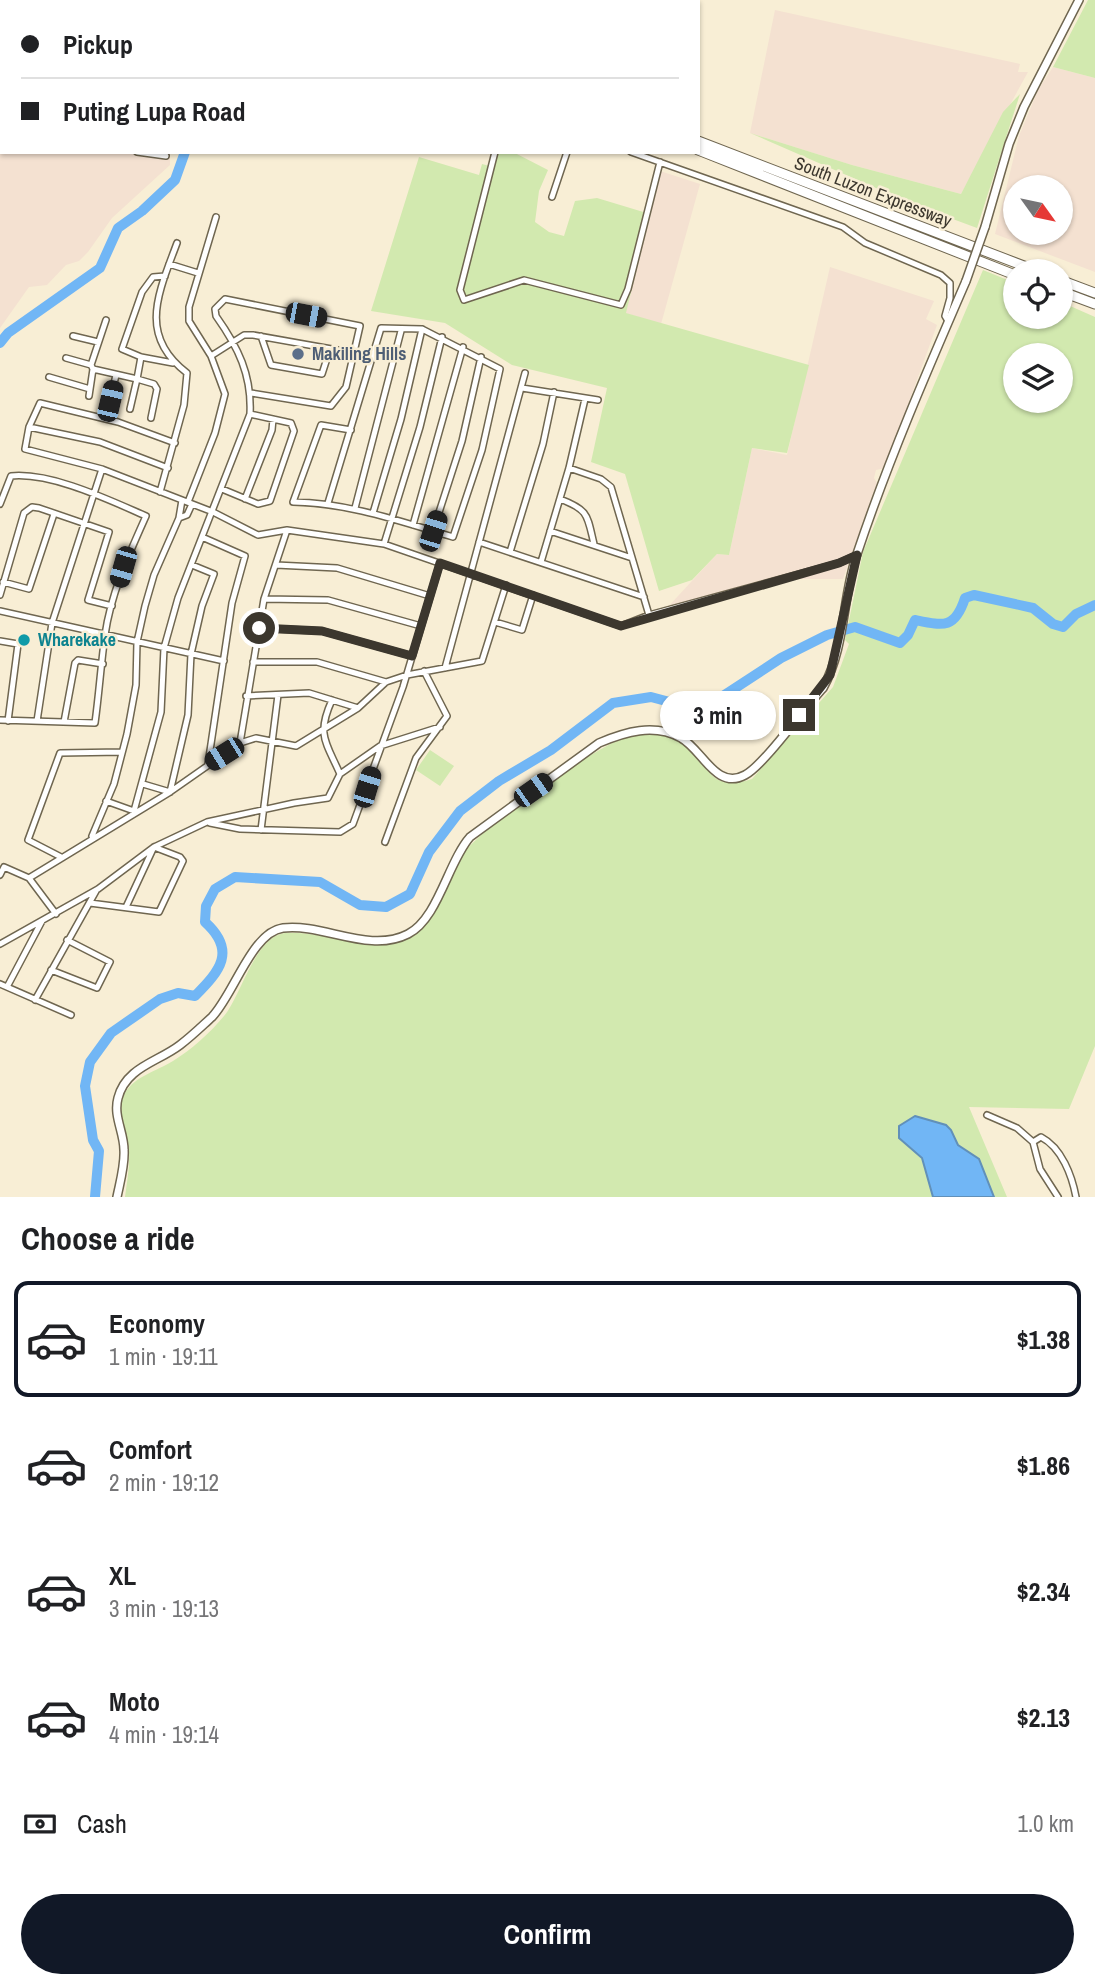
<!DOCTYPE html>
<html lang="en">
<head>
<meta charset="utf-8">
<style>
	body { margin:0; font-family:"Archivo Narrow",sans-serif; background:#f6f6f6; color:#202124; height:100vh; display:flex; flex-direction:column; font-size:26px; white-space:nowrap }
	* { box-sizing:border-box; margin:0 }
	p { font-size:23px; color:#757577 }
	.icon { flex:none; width:38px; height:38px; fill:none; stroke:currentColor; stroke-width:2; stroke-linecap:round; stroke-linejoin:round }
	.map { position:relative; height:1197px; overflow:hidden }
	.side { display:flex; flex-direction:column; background:#fff; flex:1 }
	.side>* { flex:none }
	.guide { position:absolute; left:0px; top:0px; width:700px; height:154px; box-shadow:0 2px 5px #0004; display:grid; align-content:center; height:154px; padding:0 21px; background:#fff }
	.needle { width:46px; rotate:123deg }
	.fabs { position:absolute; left:1003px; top:175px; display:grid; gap:14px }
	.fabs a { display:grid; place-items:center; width:70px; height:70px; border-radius:50%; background:#fff; box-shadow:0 2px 5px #0004; font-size:35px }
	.end { position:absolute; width:32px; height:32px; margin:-16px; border:9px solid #3c372e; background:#fff; box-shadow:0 0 0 4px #fff }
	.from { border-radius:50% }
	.bubble { position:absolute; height:49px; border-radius:24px; background:#fff; box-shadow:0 2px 5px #0004; font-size:23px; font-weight:700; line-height:49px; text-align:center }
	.car { position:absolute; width:21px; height:42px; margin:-21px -10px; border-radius:9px; box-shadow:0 0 5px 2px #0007; background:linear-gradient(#222 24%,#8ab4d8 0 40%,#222 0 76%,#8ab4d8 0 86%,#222 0) }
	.guide b { display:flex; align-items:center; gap:24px; height:66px; font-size:26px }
	.guide b+b { border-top:2px solid #e0e0e0 }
	.guide i { width:18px; height:18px; background:#202124 }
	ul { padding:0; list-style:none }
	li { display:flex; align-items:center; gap:21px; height:116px; margin:0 14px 10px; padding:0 7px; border:4px solid transparent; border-radius:14px }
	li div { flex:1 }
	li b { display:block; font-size:26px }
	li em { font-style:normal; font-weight:700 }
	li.selected { border-color:#111827 }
	li>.icon { width:63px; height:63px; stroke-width:1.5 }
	h2 { padding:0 21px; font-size:32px; line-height:84px }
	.pay { display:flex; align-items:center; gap:18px; height:77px; padding:0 21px; font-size:26px }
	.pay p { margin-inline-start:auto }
	.button { display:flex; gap:14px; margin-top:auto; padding:14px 21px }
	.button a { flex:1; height:80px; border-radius:42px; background:#111827; color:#fff; font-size:28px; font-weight:700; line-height:80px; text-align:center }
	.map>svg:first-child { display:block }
	.industrial { fill:#f4e1d1; fill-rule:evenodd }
	.green { fill:#d2e9af; fill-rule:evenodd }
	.water { fill:#71b6f5; stroke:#6190b9; stroke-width:2 }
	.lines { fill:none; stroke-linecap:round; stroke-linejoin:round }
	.river { stroke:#71b6f5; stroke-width:10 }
	.street-casing { stroke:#6f6650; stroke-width:8 }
	.secondary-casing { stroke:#6f6650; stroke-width:10 }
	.highway-casing { stroke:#6f6650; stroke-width:11 }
	.street { stroke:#fff; stroke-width:5 }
	.secondary { stroke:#fff; stroke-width:7 }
	.highway { stroke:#fff; stroke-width:9 }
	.secondary-bridge-casing { stroke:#6f6650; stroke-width:10; stroke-linecap:butt }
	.secondary-bridge { stroke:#fff; stroke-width:7 }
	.route { stroke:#3c372e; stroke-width:9 }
	.service-dot { fill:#5c6f8a; stroke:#f8eed5; stroke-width:2.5 }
	.culture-dot { fill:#0f9aa8; stroke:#f8eed5; stroke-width:2.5 }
	.labels { text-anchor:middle; stroke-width:5; stroke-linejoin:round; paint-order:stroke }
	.street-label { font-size:18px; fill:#3c372e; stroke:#f8eed5 }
	.service-label { font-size:18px; font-weight:bold; fill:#4e5e75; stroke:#f8eed5; text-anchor:start }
	.culture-label { font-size:18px; font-weight:bold; fill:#0d838f; stroke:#f8eed5; text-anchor:start }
</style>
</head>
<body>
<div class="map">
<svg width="1095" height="1197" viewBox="0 0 1095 1197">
	<rect width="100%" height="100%" fill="#f8eed5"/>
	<path class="industrial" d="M 0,0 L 62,0 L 2,2 L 2,152 L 170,152 L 170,165 L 112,218 L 88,252 L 79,261 L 66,265 L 47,285 L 29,287 L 0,328 Z
		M 775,10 L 1020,64 L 1018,72 L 1028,72 L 961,194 L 852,165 L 750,133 Z
		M 1053,67 L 1095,78 L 1095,272 L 995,234 L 1019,136 L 1038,90 ZM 1015,187 L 1060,187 L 1060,233 L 1015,233 Z
		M 660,171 L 700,184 L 661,324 L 625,313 Z
		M 830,267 L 934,301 L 926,319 L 937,325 L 885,468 L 876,470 L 874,478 L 877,483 L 843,579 L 768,579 L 665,610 L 717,554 L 729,555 L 752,448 L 787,455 Z"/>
	<path class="green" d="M 1088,0 L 1095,0 L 1095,78 L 1053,67 Z
		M 1020,94 L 977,228 L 915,205 L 750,133 L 852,165 L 961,194 L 1003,112 Z
		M 497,152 L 513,152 L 548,170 L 539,191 L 535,222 L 549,232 L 564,236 L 575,201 L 597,198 L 650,214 L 626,313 L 809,365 L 787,453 L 752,448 L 729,555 L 717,554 L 692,580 L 659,591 L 625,474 L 591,462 L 607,388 L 512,365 L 445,323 L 371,311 L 419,157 L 479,175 L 482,164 L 493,167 Z
		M 983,270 L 1015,283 L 1015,317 L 1060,317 L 1061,302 L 1095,317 L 1095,1046 L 1069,1109 L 969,1107 L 1007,1197 L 125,1197 C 127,1182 130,1166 129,1150 C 128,1131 115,1113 125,1093 C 135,1076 157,1071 173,1061 C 191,1050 210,1033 224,1016 C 241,996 255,936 285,933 C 326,929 382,961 419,931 C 441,912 447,878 463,854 C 483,826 597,744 630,736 C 644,732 668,734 682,740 C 710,755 701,795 752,779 L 833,687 L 849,644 L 845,640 L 863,552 ZM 1015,355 L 1060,355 L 1060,401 L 1015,401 Z
		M 430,750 L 454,766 L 440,786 L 416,770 Z"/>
	<path class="water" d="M 915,1116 L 946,1125 L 951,1130 L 958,1145 L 979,1159 L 994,1197 L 933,1197 L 922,1158 L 899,1138 L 899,1126 Z"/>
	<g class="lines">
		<path class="river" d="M 291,2 L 294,0
			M 0,343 L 8,333 L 100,268 L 118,228 L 142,211 L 175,180 L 185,152
			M 95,1197 L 99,1151 L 93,1140 L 85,1086 L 90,1062 L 111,1033 L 160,999 L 178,993 L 195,996 C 220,971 237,951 205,922 L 206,906 L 215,889 L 235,877 L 320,882 L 360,905 L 386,907 L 410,894 L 429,852 L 460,811 L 499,781 L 551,750 L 613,703 L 651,697 L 692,708 L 720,698 L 781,658 L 827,635 L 855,627 L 900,643 L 908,635 L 915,620 C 944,626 955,629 965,598 L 974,595 L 1033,608 L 1053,624 L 1063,627 L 1076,614 L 1095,605"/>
		<defs>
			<path id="street" d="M 0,135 L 2,135
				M 137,152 L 166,156
				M 495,152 L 460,290 L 464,300 L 524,280 L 621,305 L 628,289 L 660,162
				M 631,152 L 843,227 L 865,243 L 941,275 L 950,283 L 950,298 L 945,316 L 948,321
				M 552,197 L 567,152
				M 169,264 L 198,273
				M 165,276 L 153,277 L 142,292 L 122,349 L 141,357 L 173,363
				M 73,336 L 98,342
				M 261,336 L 271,365 L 322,374 L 330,349
				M 211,356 L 244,335 L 253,335 L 354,353
				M 141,357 L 137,379 L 154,384 L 157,389 L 151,418
				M 66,358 L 91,365
				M 93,369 L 91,365 L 106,320
				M 49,377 L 90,389
				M 522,388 L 598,400
				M 89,396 L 93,369 L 137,379 L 130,409
				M 110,401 L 116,375
				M 29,427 L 100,442 L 168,468
				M 175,443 L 118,422 L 40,403 L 29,427 L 25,449 L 102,469 L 213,512 L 258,535 L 287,530 L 384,544 L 621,626 L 649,615
				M 569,468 L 601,479 L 611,487 L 649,615 L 839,563 L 857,555
				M 222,489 L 258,504 L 270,501 L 294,431 L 291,423 L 250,414
				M 160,492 L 184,405 L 187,373 C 137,335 159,292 177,243
				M 245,499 L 272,430 L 273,419
				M 560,499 C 589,510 587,515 594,544
				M 188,502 L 215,433 L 225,394 L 211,356 L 189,321 L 189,307 L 216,217
				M 328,503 L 381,328 L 422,329 L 500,369 L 482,450 L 453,537 C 399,521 349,503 293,502 L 321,425 L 351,430
				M 0,504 L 11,476 C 51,472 109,500 146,516 C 129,554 111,593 105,635 C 101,664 99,694 95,723 L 0,720
				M 355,508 L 401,331
				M 373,513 L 401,419 L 422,329
				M 179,518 L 187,515 L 192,504
				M 413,525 L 463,347
				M 433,531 L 462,441 L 481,357
				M 550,531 L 632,558
				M 202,537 L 245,556 L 232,603 L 208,764
				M 479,542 L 644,597
				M 384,544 L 420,427 L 442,337
				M 510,552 L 543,444 L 554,392
				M 541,562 L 569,468 L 585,399
				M 276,565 L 337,568 L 430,596
				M 3,582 L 29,589 L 54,514
				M 0,595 L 24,513 L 32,507 L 39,508 L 109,532 L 88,600 L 112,606
				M 264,599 L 328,600 L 421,626
				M 0,611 L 224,661
				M 495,622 L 522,630 L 533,595
				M 259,628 L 322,631 L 412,656
				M 0,641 L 18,644 L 8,721
				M 253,662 L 317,662 L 386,682
				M 445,668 L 525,373
				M 246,696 L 309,693 L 358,708
				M 332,700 C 316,735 326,742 340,774
				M 37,721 L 52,623 L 102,469
				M 64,722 L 75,663 L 78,660 L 103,664
				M 240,743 L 264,599 L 287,530
				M 143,784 L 170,792
				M 170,792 L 188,715 L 191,654 L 202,606 L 214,574 L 192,565
				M 106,801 L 134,811
				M 134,811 L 161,712 L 164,648 L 178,598 L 250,414 C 252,375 238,347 216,316 L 215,309 L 225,299 L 360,326 L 346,387 L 331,406 L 251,393
				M 210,823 L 240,829 L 340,832 L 353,824 L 403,687 L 440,563
				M 261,830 L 278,695
				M 92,836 L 114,784 L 127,734 L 136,685 L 137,642 L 145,606 L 154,575 L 179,518 L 182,500
				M 385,842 L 416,758 L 447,716 L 424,671
				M 61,857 L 28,840 L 60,753 L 122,752
				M 0,875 L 4,867 L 29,878 L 56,914
				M 29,878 L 170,792 L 240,743 L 256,738 L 296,746 L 358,708 L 386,682 L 407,675 L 482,661 L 506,585
				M 90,903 L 159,912 L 183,861 L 180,857 L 154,847
				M 126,907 L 153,849
				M 0,944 L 98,889 L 154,847 L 207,822 L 294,803 L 328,798 L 340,774 L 380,746 L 440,727
				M 51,970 L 97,988 L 110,962 L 67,940
				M 0,984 L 71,1015
				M 7,987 L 42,921
				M 35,1000 L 96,891
				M 987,1115 L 1017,1128 L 1033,1142 L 1040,1169 L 1058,1197
				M 1033,1142 L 1041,1137 C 1062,1148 1072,1176 1076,1197"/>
			<path id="secondary" d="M 985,227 L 1009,144 L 1024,107 L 1079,0
				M 117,1197 C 120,1182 125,1165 124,1150 C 124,1132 113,1116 118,1098 C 126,1067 158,1062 180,1045 C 192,1036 202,1026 212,1017 C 234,994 252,932 283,928 C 323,923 369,954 408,934 C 438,919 448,862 470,837 L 599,743 C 625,732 654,723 681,738 C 702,749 716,791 745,775 C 764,765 805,707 823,688 C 846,646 842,597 857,554 C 888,461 927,371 966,281"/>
			<path id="highway" d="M 343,0 L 346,2
				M 365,0 L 368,2
				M 698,141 L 1037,271
				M 698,150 L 1015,275
				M 1060,280 L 1095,293
				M 1060,291 L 1095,304"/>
		</defs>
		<use href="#street" class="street-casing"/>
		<use href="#secondary" class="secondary-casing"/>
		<use href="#highway" class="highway-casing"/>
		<use href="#street" class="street"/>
		<use href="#secondary" class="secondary"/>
		<use href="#highway" class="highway"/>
		<defs>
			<path id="secondary-bridge" d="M 966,281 L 985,227"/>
		</defs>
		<use href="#secondary-bridge" class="secondary-bridge-casing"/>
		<use href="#secondary-bridge" class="secondary-bridge"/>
	</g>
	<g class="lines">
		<path class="route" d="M 259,628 L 322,631 L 412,656 L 440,563 L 621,626 L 839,563 L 857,555 L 830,675 L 799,715"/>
	</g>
	<circle class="service-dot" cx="298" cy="354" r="7"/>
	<circle class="culture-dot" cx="24" cy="640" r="7"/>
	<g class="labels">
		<g class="street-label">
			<text transform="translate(873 192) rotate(21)" y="6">South Luzon Expressway</text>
		</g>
		<g class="service-label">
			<text x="312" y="360">Makiling Hills</text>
		</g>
		<g class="culture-label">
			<text x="38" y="646">Wharekake</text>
		</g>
	</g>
</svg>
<div class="fabs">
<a><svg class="needle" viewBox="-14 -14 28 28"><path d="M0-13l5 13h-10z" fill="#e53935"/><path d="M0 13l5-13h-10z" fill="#757577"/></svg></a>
<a><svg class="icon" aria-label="locate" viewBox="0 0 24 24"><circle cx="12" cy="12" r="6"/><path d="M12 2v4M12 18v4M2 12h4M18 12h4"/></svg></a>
<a><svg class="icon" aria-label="layers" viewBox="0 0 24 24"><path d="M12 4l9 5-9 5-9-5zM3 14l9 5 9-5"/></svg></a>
</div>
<i class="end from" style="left:259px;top:628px"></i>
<i class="end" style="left:799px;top:715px"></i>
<div class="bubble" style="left:660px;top:691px;width:116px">3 min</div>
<i class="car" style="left:306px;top:315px;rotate:101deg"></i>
<i class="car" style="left:110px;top:401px;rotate:13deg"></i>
<i class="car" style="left:433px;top:531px;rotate:18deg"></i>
<i class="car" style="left:123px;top:567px;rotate:196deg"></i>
<i class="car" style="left:224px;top:754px;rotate:238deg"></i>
<i class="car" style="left:367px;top:787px;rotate:17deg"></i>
<i class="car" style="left:533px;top:790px;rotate:55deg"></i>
<div class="guide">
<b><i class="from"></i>Pickup</b>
<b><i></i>Puting Lupa Road</b>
</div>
</div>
<section class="side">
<h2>Choose a ride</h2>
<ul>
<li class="selected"><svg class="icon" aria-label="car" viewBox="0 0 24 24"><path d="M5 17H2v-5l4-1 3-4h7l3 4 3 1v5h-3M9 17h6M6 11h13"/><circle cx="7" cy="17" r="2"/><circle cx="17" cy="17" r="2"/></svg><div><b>Economy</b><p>1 min · 19:11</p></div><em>$1.38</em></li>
<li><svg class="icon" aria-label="car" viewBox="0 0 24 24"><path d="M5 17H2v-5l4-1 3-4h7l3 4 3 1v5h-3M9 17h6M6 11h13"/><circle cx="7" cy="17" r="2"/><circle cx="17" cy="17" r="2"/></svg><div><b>Comfort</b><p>2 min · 19:12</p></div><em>$1.86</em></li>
<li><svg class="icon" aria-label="car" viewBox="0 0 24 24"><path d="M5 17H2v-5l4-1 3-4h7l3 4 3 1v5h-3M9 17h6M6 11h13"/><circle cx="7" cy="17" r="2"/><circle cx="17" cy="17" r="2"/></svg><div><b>XL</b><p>3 min · 19:13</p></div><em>$2.34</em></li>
<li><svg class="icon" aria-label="car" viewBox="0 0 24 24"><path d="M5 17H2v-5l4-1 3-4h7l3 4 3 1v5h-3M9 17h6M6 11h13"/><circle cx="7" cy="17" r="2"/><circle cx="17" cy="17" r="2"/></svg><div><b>Moto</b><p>4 min · 19:14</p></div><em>$2.13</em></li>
</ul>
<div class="pay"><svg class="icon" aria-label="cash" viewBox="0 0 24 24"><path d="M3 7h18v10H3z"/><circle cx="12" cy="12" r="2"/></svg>Cash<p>1.0 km</p></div>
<div class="button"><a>Confirm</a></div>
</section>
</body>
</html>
